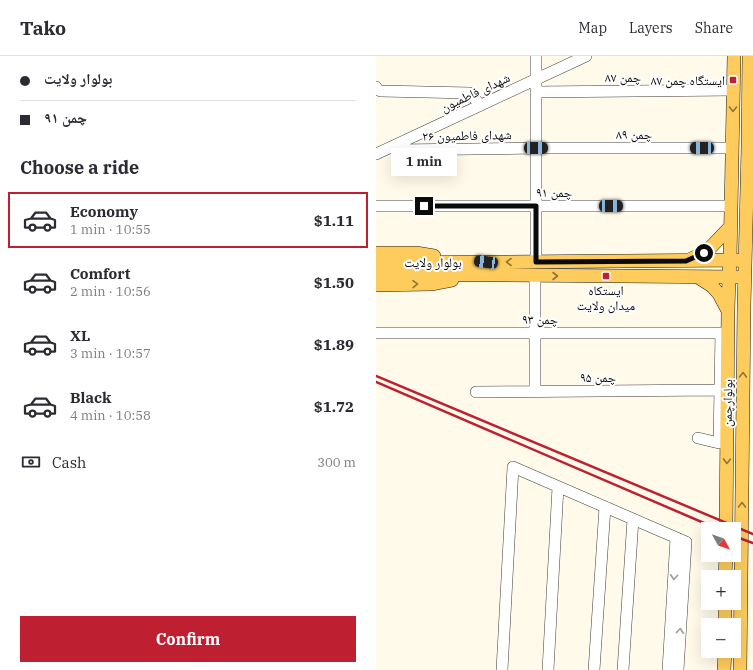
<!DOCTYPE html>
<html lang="en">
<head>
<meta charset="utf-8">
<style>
	body { margin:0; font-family:"IBM Plex Serif","Noto Naskh Arabic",serif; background:#f7f7f7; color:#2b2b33; height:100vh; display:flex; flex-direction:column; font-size:15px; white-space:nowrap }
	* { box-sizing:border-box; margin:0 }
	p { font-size:13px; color:#7c7c81 }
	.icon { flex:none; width:22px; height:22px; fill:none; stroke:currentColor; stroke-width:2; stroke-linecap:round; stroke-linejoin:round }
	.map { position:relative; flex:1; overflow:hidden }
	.details { display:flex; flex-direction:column; background:#fff; width:376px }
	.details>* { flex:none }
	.banner { display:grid; align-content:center; height:88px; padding:0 20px; background:#fff }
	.needle { width:26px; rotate:130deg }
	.fabs { position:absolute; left:325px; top:466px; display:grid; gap:8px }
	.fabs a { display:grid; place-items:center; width:40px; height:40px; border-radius:0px; background:#fff; box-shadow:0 4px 16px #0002; font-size:20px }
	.end { position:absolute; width:18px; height:18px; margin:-9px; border:5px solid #0b0b0b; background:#fff; box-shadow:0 0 0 2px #fff }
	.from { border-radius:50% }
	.bubble { position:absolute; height:28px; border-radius:0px; background:#fff; box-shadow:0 4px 16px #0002; font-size:13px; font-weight:700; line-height:28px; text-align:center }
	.car { position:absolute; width:12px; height:24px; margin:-12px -6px; border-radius:5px; box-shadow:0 0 3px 1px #0007; background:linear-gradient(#222 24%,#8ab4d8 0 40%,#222 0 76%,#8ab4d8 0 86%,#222 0) }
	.banner b { display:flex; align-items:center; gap:14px; height:38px; font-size:15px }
	.banner b+b { border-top:1px solid #e1e1e2 }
	.banner i { width:10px; height:10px; background:#2b2b33 }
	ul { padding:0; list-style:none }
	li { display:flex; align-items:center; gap:12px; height:56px; margin:0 8px 6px; padding:0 12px; border:2px solid transparent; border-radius:0px }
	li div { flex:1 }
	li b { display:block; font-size:15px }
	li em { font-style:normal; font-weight:700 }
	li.on { border-color:#bf2031 }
	li>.icon { width:36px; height:36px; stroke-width:1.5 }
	h2 { padding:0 20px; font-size:18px; line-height:48px }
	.pay { display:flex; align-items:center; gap:10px; height:44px; padding:0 20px; font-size:15px }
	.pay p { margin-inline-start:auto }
	.primary-button { display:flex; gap:8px; margin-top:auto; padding:8px 20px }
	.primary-button a { flex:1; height:46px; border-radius:0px; background:#bf2031; color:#fff; font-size:16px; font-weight:700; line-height:46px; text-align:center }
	header { display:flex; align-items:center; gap:24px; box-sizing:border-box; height:56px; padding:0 20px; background:#fff; border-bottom:1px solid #e1e1e2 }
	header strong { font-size:19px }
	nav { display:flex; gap:22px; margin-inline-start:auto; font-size:14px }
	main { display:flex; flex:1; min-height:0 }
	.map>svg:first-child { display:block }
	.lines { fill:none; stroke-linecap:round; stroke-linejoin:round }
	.minor-casing { stroke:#3e3e3e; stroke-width:12 }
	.major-casing { stroke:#1c1c1c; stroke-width:14 }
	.minor { stroke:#fff; stroke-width:11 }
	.major { stroke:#fdcc5c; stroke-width:13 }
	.rail { stroke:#bf2031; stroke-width:2.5 }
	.oneway { stroke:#907538 }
	.oneway2 { stroke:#9d9d9d }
	.route { stroke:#0b0b0b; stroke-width:5 }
	.poi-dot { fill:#bf2031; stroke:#fff; stroke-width:1.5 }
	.labels { text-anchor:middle; stroke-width:4; stroke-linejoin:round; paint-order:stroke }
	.street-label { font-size:13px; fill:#0b0b0b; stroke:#fff }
	.poi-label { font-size:13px; fill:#0b0b0b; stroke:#fff; text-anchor:end }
</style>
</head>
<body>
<header>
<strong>Tako</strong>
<nav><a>Map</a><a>Layers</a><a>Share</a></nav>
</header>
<main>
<section class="details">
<div class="banner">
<b><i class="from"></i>بولوار ولایت</b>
<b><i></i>چمن ۹۱</b>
</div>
<h2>Choose a ride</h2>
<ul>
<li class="on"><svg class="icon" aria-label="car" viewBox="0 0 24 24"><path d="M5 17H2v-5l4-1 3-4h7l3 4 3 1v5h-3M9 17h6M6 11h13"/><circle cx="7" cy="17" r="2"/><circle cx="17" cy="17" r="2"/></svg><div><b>Economy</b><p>1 min · 10:55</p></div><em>$1.11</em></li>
<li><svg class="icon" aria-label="car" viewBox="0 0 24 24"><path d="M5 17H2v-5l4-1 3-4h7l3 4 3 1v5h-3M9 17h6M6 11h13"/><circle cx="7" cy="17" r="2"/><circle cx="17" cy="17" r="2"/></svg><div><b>Comfort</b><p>2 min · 10:56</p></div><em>$1.50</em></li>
<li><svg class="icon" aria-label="car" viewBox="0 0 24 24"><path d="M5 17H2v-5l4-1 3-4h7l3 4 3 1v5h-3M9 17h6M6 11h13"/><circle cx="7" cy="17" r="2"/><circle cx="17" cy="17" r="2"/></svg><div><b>XL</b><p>3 min · 10:57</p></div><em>$1.89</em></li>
<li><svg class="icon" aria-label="car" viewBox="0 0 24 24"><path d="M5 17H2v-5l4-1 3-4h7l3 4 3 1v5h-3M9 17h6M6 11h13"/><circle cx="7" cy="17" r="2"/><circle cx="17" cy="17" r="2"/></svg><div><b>Black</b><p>4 min · 10:58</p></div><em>$1.72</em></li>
</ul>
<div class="pay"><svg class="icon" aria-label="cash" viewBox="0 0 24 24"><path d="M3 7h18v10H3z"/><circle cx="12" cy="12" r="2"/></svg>Cash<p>300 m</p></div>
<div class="primary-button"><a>Confirm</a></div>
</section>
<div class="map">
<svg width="377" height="614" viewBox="0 0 377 614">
	<rect width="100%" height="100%" fill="#fffaea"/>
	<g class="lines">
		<defs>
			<path id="minor" d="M 0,31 L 2,34 L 5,35 L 94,37 L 104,49
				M 160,36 L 357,34
				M 22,94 L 160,92 L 356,92
				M 0,98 L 210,0
				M 0,150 L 355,150
				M 160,206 L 160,0
				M 0,277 L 352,277
				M 100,336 L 344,334
				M 159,336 L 159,219
				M 322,382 L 343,387 L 345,277
				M 126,614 L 137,411 L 310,486 L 302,614
				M 172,614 L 182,431
				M 218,614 L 229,451
				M 247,614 L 257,463
				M 292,614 L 300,482"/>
			<path id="major" d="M 0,197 L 40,197 L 58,200
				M 315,203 L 328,197 L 336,190 L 355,170
				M 0,207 L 363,204
				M 0,218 L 360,221
				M 322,221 L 336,230 L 343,238 L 351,253
				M 0,229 L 55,228 L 76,224
				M 350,473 L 352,254 L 353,221 L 354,204 L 358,0
				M 349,521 L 350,499
				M 349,569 L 349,547
				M 348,614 L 349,595
				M 364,614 L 368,250 L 372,91 L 373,0"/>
		</defs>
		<use href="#minor" class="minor-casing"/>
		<use href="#major" class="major-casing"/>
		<use href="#minor" class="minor"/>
		<use href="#major" class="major"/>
		<path class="rail" d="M 0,320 L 377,478
			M 0,326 L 342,473
			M 358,480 L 377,487"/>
	</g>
	<defs><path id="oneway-chevron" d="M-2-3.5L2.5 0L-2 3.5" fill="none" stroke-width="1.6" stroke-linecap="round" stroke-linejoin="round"/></defs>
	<g class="oneway">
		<use href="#oneway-chevron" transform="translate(357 53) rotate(91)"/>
		<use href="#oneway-chevron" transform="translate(133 206) rotate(-180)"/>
		<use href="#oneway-chevron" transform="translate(179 220)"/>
		<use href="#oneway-chevron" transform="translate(39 228) rotate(-1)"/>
		<use href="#oneway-chevron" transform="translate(367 319) rotate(-89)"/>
		<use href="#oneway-chevron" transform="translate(351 405) rotate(91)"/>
		<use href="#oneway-chevron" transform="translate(366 449) rotate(-89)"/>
	</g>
	<g class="oneway2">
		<use href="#oneway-chevron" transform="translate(298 521) rotate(94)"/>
		<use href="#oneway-chevron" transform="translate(304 575) rotate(-86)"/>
	</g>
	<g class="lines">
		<path class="route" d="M 48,150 L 160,150 L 160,206 L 310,205 L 328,197"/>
	</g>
	<g class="poi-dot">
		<rect x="353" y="20" width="8" height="8" rx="2"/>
		<rect x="226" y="216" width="8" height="8" rx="2"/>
	</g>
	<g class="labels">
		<g class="street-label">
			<text x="247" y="26">چمن ۸۷</text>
			<text transform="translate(99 36) rotate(-25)" y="5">شهدای فاطمیون</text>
			<text x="258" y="83">چمن ۸۹</text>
			<text transform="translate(91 79) rotate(-1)" y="5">شهدای فاطمیون ۲۶</text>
			<text x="178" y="141">چمن ۹۱</text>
			<text x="57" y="211">بولوار ولایت</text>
			<text x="164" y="268">چمن ۹۳</text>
			<text x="222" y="326">چمن ۹۵</text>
			<text transform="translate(351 347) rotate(-89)" y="5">بولوارچمن</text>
		</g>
		<g class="poi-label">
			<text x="349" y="29">ایستگاه چمن ۸۷</text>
			<text x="230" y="239" text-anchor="middle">ایستکاه<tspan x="230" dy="15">میدان ولایت</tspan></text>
		</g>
	</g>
</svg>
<div class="fabs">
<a><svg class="needle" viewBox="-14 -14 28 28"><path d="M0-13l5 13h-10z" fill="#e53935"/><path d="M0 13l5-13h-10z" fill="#7c7c81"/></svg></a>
<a>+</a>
<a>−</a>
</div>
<i class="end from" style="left:328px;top:197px"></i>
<i class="end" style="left:48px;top:150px"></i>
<div class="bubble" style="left:15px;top:92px;width:66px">1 min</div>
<i class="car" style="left:160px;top:92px;rotate:90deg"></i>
<i class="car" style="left:326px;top:92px;rotate:270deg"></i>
<i class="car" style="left:235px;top:150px;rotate:90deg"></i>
<i class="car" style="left:110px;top:206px;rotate:277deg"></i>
</div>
</main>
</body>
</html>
